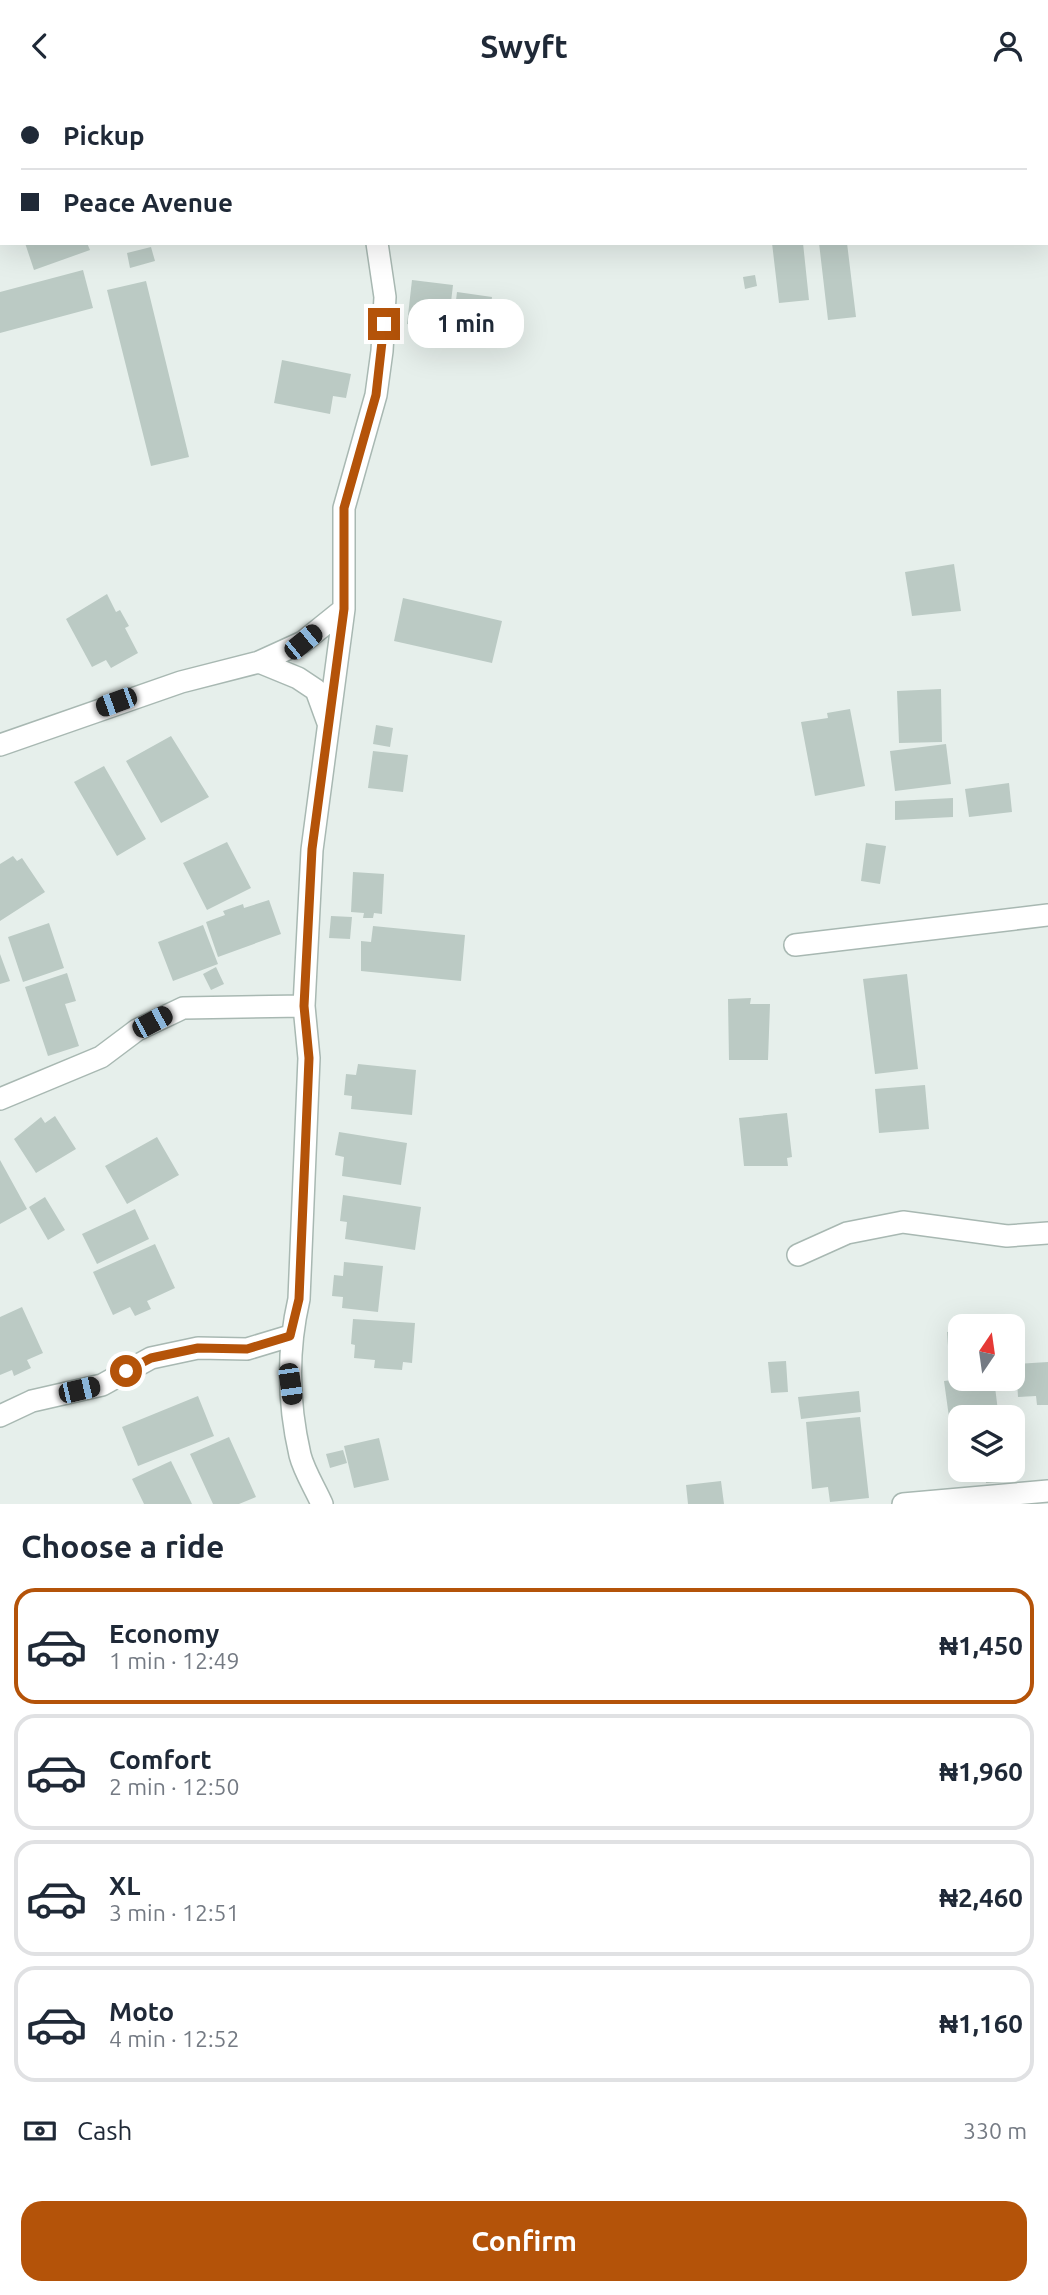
<!DOCTYPE html>
<html lang="en">
<head>
<meta charset="utf-8">
<style>
	body { margin:0; font-family:Ubuntu,sans-serif; background:#f2f2f3; color:#1f2937; height:100vh; display:flex; flex-direction:column; font-size:26px; white-space:nowrap }
	* { box-sizing:border-box; margin:0 }
	p { font-size:23px; color:#747a83 }
	.icon { flex:none; width:38px; height:38px; fill:none; stroke:currentColor; stroke-width:2; stroke-linecap:round; stroke-linejoin:round }
	.map { position:relative; height:1413px; overflow:hidden }
	.sheet { display:flex; flex-direction:column; background:#fff; flex:1 }
	.sheet>* { flex:none }
	.banner { position:absolute; left:0px; top:0px; width:1048px; height:154px; box-shadow:0 7px 28px #0002; display:grid; align-content:center; height:154px; padding:0 21px; background:#fff }
	.needle { width:46px; rotate:13deg }
	.fabs { position:absolute; left:948px; top:1223px; display:grid; gap:14px }
	.fabs a { display:grid; place-items:center; width:77px; height:77px; border-radius:14px; background:#fff; box-shadow:0 7px 28px #0002; font-size:35px }
	.end { position:absolute; width:32px; height:32px; margin:-16px; border:9px solid #b45309; background:#fff; box-shadow:0 0 0 4px #fff }
	.from { border-radius:50% }
	.bubble { position:absolute; height:49px; border-radius:21px; background:#fff; box-shadow:0 7px 28px #0002; font-size:23px; font-weight:700; line-height:49px; text-align:center }
	.car { position:absolute; width:21px; height:42px; margin:-21px -10px; border-radius:9px; box-shadow:0 0 5px 2px #0007; background:linear-gradient(#222 24%,#8ab4d8 0 40%,#222 0 76%,#8ab4d8 0 86%,#222 0) }
	.banner b { display:flex; align-items:center; gap:24px; height:66px; font-size:26px }
	.banner b+b { border-top:2px solid #e0e1e3 }
	.banner i { width:18px; height:18px; background:#1f2937 }
	ul { padding:0; list-style:none }
	li { display:flex; align-items:center; gap:21px; height:116px; margin:0 14px 10px; padding:0 7px; border:4px solid #e0e1e3; border-radius:21px }
	li div { flex:1 }
	li b { display:block; font-size:26px }
	li em { font-style:normal; font-weight:700 }
	li.selected { border-color:#b45309 }
	li>.icon { width:63px; height:63px; stroke-width:1.5 }
	h2 { padding:0 21px; font-size:32px; line-height:84px }
	.pay { display:flex; align-items:center; gap:18px; height:77px; padding:0 21px; font-size:26px }
	.pay p { margin-inline-start:auto }
	.action { display:flex; gap:14px; margin-top:auto; padding:14px 21px }
	.action a { flex:1; height:80px; border-radius:21px; background:#b45309; color:#fff; font-size:28px; font-weight:700; line-height:80px; text-align:center }
	header { display:flex; justify-content:space-between; align-items:center; height:91px; padding:0 21px; background:#fff; font-size:32px; font-weight:700 }
	.map>svg:first-child { display:block }
	.building { fill:#bbcac4 }
	.lines { fill:none; stroke-linecap:round; stroke-linejoin:round }
	.minor-casing { stroke:#a8b8b2; stroke-width:24 }
	.minor { stroke:#fff; stroke-width:21 }
	.route { stroke:#b45309; stroke-width:9 }
</style>
</head>
<body>
<header><svg class="icon" aria-label="back" viewBox="0 0 24 24"><path d="M15 5l-7 7 7 7"/></svg>Swyft<svg class="icon" aria-label="person" viewBox="0 0 24 24"><circle cx="12" cy="8" r="4"/><path d="M4 21q1-7 8-7t8 7"/></svg></header>
<div class="map">
<svg width="1048" height="1413" viewBox="0 0 1048 1413">
	<rect width="100%" height="100%" fill="#e6efeb"/>
	<path class="building" d="M 25,152 L 87,152 L 90,159 L 34,179 Z
		M 772,152 L 803,152 L 809,209 L 779,212 Z
		M 819,152 L 847,152 L 856,226 L 828,229 Z
		M 151,156 L 155,170 L 130,177 L 127,162 Z
		M 83,179 L 93,217 L 0,242 L 0,201 Z
		M 755,184 L 757,195 L 745,198 L 743,186 Z
		M 412,189 L 453,194 L 448,237 L 407,233 Z
		M 146,190 L 189,366 L 151,375 L 107,199 Z
		M 457,201 L 492,206 L 487,247 L 452,242 Z
		M 282,269 L 351,283 L 346,307 L 333,305 L 330,323 L 274,312 Z
		M 954,473 L 961,520 L 912,525 L 905,481 Z
		M 107,503 L 116,521 L 120,519 L 129,535 L 125,537 L 138,562 L 111,577 L 106,569 L 92,576 L 66,528 Z
		M 403,507 L 502,530 L 492,572 L 394,550 Z
		M 941,598 L 942,651 L 899,652 L 897,600 Z
		M 850,618 L 865,695 L 815,705 L 801,631 L 828,627 L 827,622 Z
		M 376,634 L 393,637 L 390,656 L 373,653 Z
		M 171,645 L 209,706 L 161,732 L 126,670 Z
		M 946,653 L 951,693 L 895,700 L 890,660 Z
		M 373,660 L 408,664 L 403,701 L 368,697 Z
		M 104,675 L 146,748 L 117,765 L 74,691 Z
		M 1009,692 L 1012,721 L 969,726 L 965,698 Z
		M 953,707 L 953,726 L 895,729 L 895,710 Z
		M 227,751 L 251,797 L 207,819 L 183,772 Z
		M 866,752 L 886,755 L 880,793 L 861,790 Z
		M 13,765 L 17,770 L 22,767 L 45,801 L 0,830 L 0,773 Z
		M 353,781 L 384,783 L 382,823 L 374,822 L 373,827 L 363,827 L 364,822 L 351,821 Z
		M 269,809 L 281,843 L 218,866 L 206,831 L 225,824 L 223,820 L 243,813 L 244,817 Z
		M 331,825 L 352,826 L 350,848 L 329,847 Z
		M 49,832 L 64,877 L 23,891 L 8,846 Z
		M 203,834 L 218,873 L 173,890 L 158,851 Z
		M 373,835 L 465,844 L 461,890 L 361,880 L 361,850 L 371,851 Z
		M 0,863 L 10,890 L 0,893 Z
		M 216,876 L 224,893 L 211,899 L 203,883 Z
		M 67,882 L 76,910 L 65,913 L 79,955 L 48,965 L 25,896 Z
		M 907,883 L 918,978 L 875,983 L 863,888 Z
		M 751,907 L 750,913 L 770,913 L 768,969 L 729,969 L 728,908 Z
		M 358,973 L 416,979 L 412,1024 L 351,1018 L 352,1005 L 344,1004 L 346,983 L 356,984 Z
		M 925,994 L 929,1038 L 879,1042 L 875,998 Z
		M 787,1022 L 792,1066 L 787,1067 L 788,1075 L 744,1075 L 739,1027 Z
		M 55,1025 L 76,1058 L 36,1082 L 14,1048 L 41,1026 L 45,1032 Z
		M 339,1041 L 407,1052 L 401,1094 L 342,1085 L 344,1066 L 335,1064 Z
		M 157,1046 L 179,1084 L 127,1113 L 105,1075 Z
		M 0,1069 L 27,1118 L 0,1133 Z
		M 343,1104 L 421,1116 L 415,1159 L 345,1148 L 347,1131 L 340,1130 Z
		M 45,1106 L 65,1139 L 48,1149 L 29,1116 Z
		M 135,1118 L 149,1148 L 97,1173 L 82,1143 Z
		M 155,1153 L 175,1197 L 147,1210 L 151,1218 L 135,1225 L 130,1216 L 113,1224 L 93,1181 Z
		M 344,1171 L 383,1175 L 378,1221 L 342,1217 L 343,1206 L 332,1205 L 334,1184 L 343,1185 Z
		M 22,1216 L 43,1262 L 27,1269 L 31,1277 L 14,1285 L 12,1279 L 0,1284 L 0,1226 Z
		M 353,1228 L 415,1232 L 412,1272 L 403,1271 L 402,1279 L 374,1277 L 375,1269 L 354,1267 L 355,1254 L 351,1253 Z
		M 961,1240 L 961,1269 L 949,1269 L 947,1241 Z
		M 786,1270 L 788,1301 L 771,1302 L 768,1271 Z
		M 1048,1271 L 1048,1314 L 1037,1314 L 1036,1305 L 1018,1306 L 1016,1273 Z
		M 961,1288 L 994,1288 L 998,1320 L 949,1326 L 944,1290 Z
		M 859,1300 L 861,1321 L 801,1328 L 798,1306 Z
		M 198,1305 L 214,1345 L 138,1375 L 122,1336 Z
		M 860,1326 L 869,1407 L 830,1411 L 828,1396 L 812,1398 L 806,1331 Z
		M 229,1346 L 256,1406 L 239,1413 L 213,1413 L 190,1363 Z
		M 379,1347 L 389,1389 L 354,1397 L 344,1355 Z
		M 343,1359 L 347,1372 L 330,1377 L 326,1363 Z
		M 171,1370 L 192,1413 L 144,1413 L 132,1388 Z
		M 985,1379 L 1015,1379 L 1016,1390 L 986,1392 Z
		M 721,1390 L 724,1413 L 688,1413 L 686,1394 Z"/>
	<g class="lines">
		<defs>
			<path id="minor" d="M 351,0 L 352,2
				M 21,2 L 25,0
				M 0,11 L 2,10
				M 259,571 L 298,587 L 316,599 L 328,632
				M 0,654 L 181,591 L 259,571 L 303,551 L 344,518
				M 795,854 L 1048,824
				M 0,1008 L 101,966 L 137,939 L 183,917 L 304,915
				M 798,1164 L 847,1142 L 903,1131 L 1007,1145 L 1048,1142
				M 0,1325 L 32,1310 L 102,1294 L 151,1267 L 198,1257 L 247,1258 L 290,1245
				M 322,1413 C 315,1397 304,1380 300,1364 C 288,1312 287,1260 299,1208 L 309,967 L 304,915 L 312,759 L 344,518 L 344,417 L 376,304 L 382,260 L 385,206 L 377,152
				M 903,1413 L 1048,1400"/>
		</defs>
		<use href="#minor" class="minor-casing"/>
		<use href="#minor" class="minor"/>
	</g>
	<g class="lines">
		<path class="route" d="M 126,1280 L 151,1267 L 198,1257 L 247,1258 L 290,1245 L 299,1208 L 309,967 L 304,915 L 312,758 L 344,518 L 344,417 L 376,304 L 384,233"/>
	</g>
</svg>
<div class="fabs">
<a><svg class="needle" viewBox="-14 -14 28 28"><path d="M0-13l5 13h-10z" fill="#e53935"/><path d="M0 13l5-13h-10z" fill="#747a83"/></svg></a>
<a><svg class="icon" aria-label="layers" viewBox="0 0 24 24"><path d="M12 4l9 5-9 5-9-5zM3 14l9 5 9-5"/></svg></a>
</div>
<i class="end from" style="left:126px;top:1280px"></i>
<i class="end" style="left:384px;top:233px"></i>
<div class="bubble" style="left:408px;top:208px;width:116px">1 min</div>
<i class="car" style="left:303px;top:551px;rotate:51deg"></i>
<i class="car" style="left:116px;top:611px;rotate:250deg"></i>
<i class="car" style="left:152px;top:931px;rotate:62deg"></i>
<i class="car" style="left:290px;top:1293px;rotate:172deg"></i>
<i class="car" style="left:79px;top:1299px;rotate:77deg"></i>
<div class="banner">
<b><i class="from"></i>Pickup</b>
<b><i></i>Peace Avenue</b>
</div>
</div>
<section class="sheet">
<h2>Choose a ride</h2>
<ul>
<li class="selected"><svg class="icon" aria-label="car" viewBox="0 0 24 24"><path d="M5 17H2v-5l4-1 3-4h7l3 4 3 1v5h-3M9 17h6M6 11h13"/><circle cx="7" cy="17" r="2"/><circle cx="17" cy="17" r="2"/></svg><div><b>Economy</b><p>1 min · 12:49</p></div><em>₦1,450</em></li>
<li><svg class="icon" aria-label="car" viewBox="0 0 24 24"><path d="M5 17H2v-5l4-1 3-4h7l3 4 3 1v5h-3M9 17h6M6 11h13"/><circle cx="7" cy="17" r="2"/><circle cx="17" cy="17" r="2"/></svg><div><b>Comfort</b><p>2 min · 12:50</p></div><em>₦1,960</em></li>
<li><svg class="icon" aria-label="car" viewBox="0 0 24 24"><path d="M5 17H2v-5l4-1 3-4h7l3 4 3 1v5h-3M9 17h6M6 11h13"/><circle cx="7" cy="17" r="2"/><circle cx="17" cy="17" r="2"/></svg><div><b>XL</b><p>3 min · 12:51</p></div><em>₦2,460</em></li>
<li><svg class="icon" aria-label="car" viewBox="0 0 24 24"><path d="M5 17H2v-5l4-1 3-4h7l3 4 3 1v5h-3M9 17h6M6 11h13"/><circle cx="7" cy="17" r="2"/><circle cx="17" cy="17" r="2"/></svg><div><b>Moto</b><p>4 min · 12:52</p></div><em>₦1,160</em></li>
</ul>
<div class="pay"><svg class="icon" aria-label="cash" viewBox="0 0 24 24"><path d="M3 7h18v10H3z"/><circle cx="12" cy="12" r="2"/></svg>Cash<p>330 m</p></div>
<div class="action"><a>Confirm</a></div>
</section>
</body>
</html>
